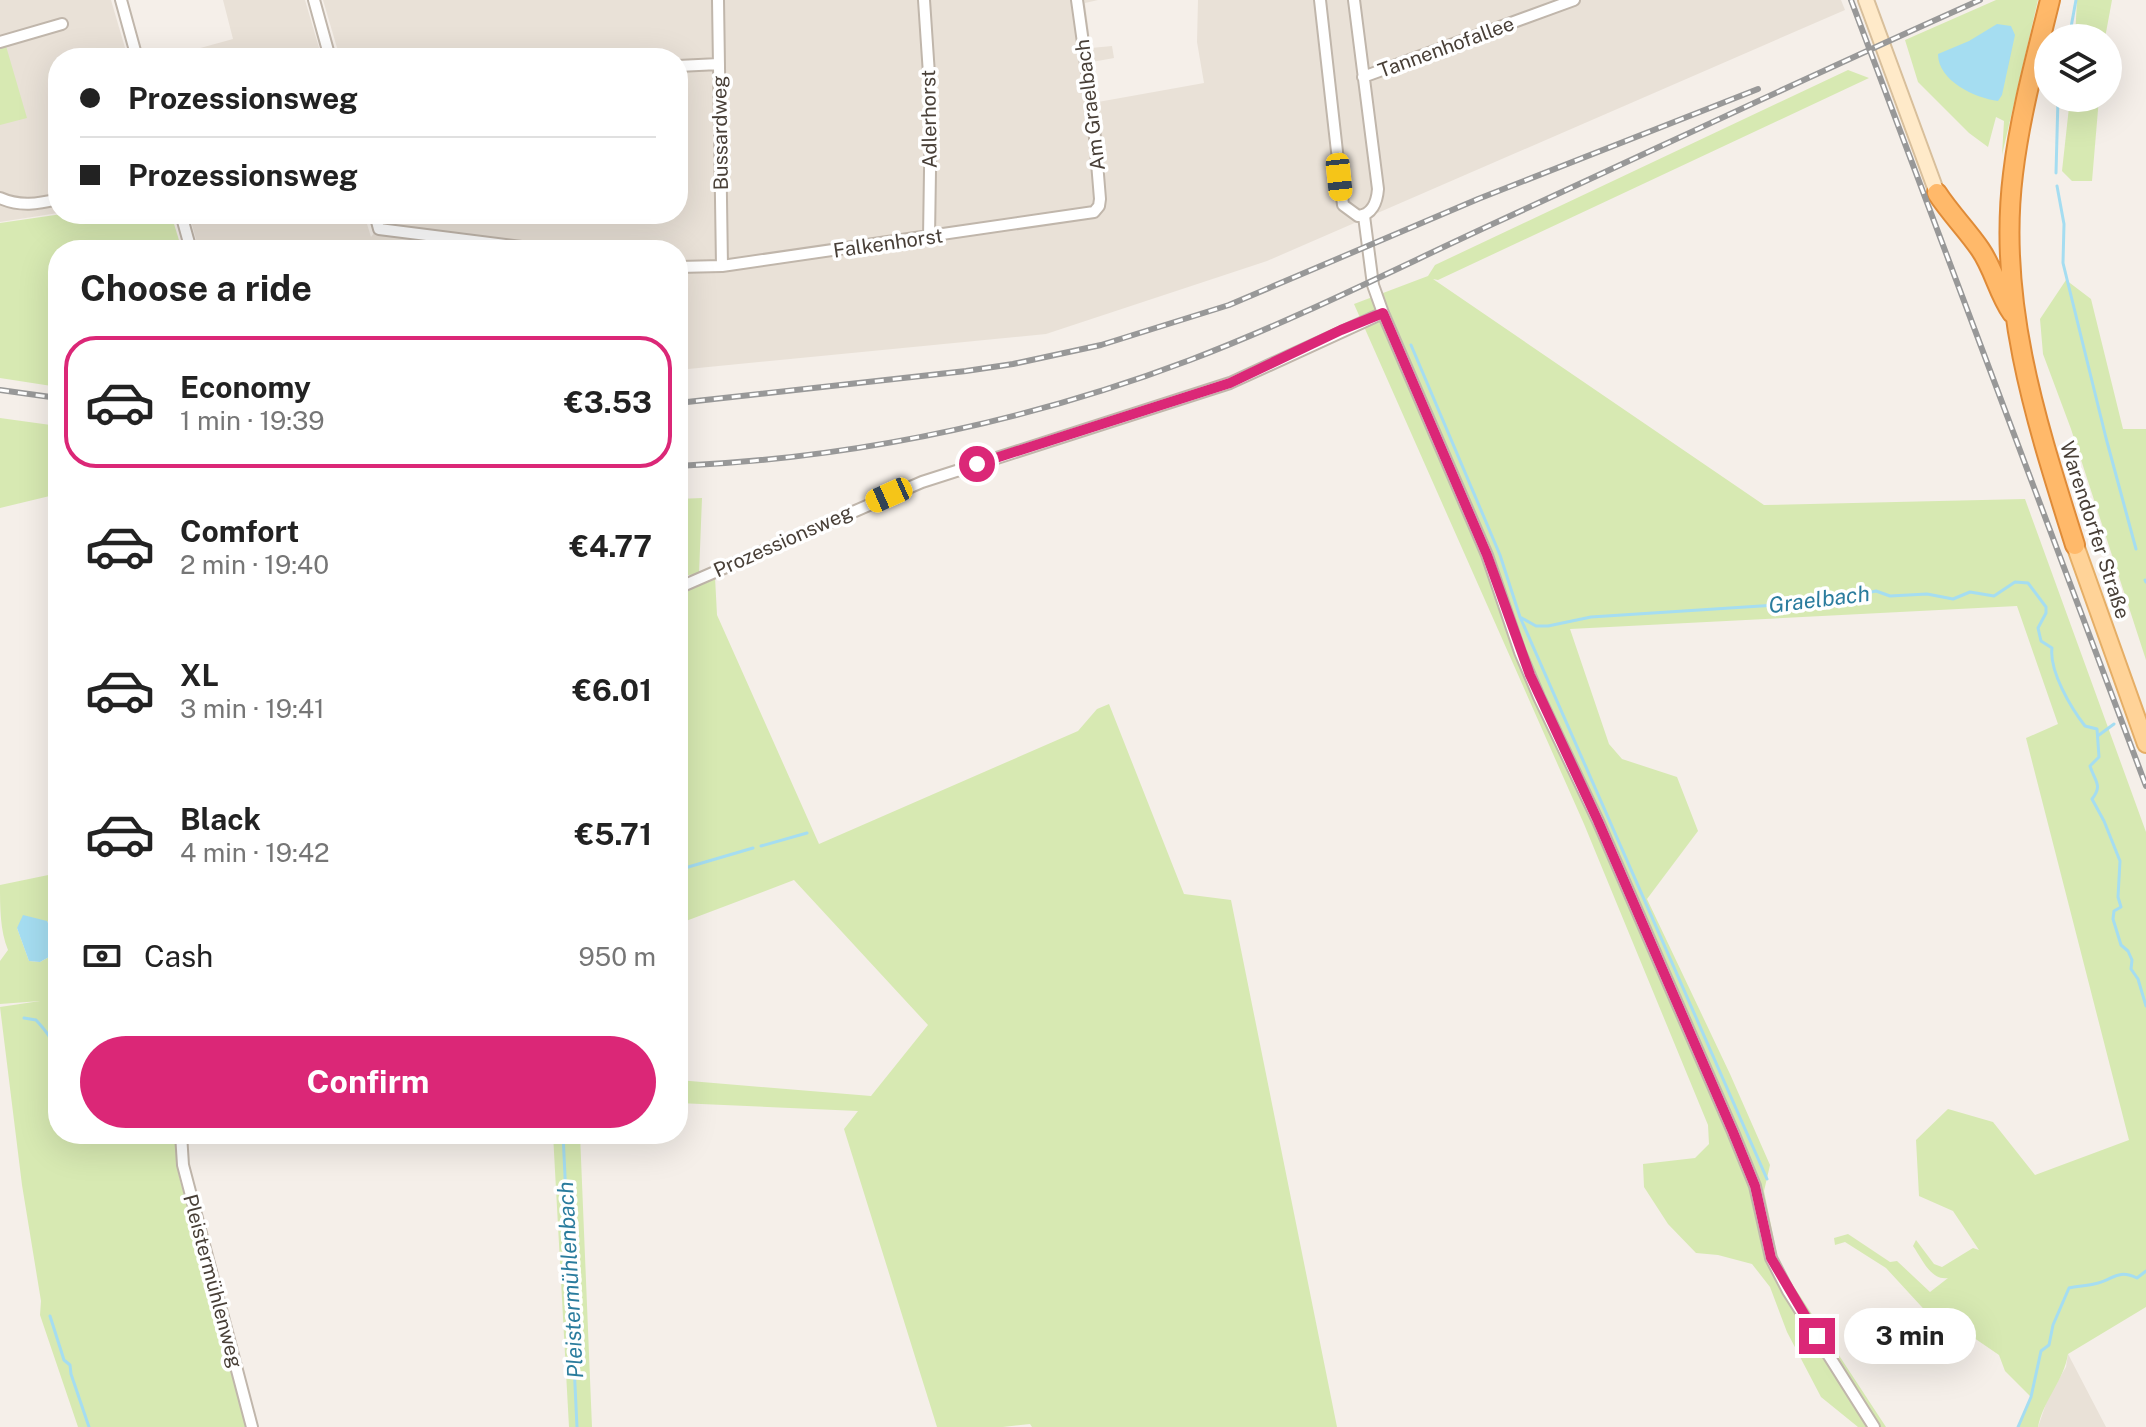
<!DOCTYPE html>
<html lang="en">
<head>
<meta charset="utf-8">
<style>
	body { margin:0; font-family:"Public Sans",sans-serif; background:#f2f2f2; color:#222; height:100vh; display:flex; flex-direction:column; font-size:30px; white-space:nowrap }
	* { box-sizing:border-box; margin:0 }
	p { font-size:26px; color:#767676 }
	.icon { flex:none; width:44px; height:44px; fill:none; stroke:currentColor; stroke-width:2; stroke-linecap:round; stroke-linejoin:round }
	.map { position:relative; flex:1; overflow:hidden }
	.side { position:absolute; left:48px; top:240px; width:640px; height:904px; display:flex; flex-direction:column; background:#fff; border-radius:32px; box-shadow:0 8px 32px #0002 }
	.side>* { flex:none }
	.hud { position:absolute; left:48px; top:48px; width:640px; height:176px; border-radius:32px; box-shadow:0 8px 32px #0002; display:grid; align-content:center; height:176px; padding:0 32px; background:#fff }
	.tools { position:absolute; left:2034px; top:24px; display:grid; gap:16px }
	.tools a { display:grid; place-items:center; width:88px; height:88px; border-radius:50%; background:#fff; box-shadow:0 8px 32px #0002; font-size:40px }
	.end { position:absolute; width:36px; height:36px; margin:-18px; border:10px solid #db2777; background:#fff; box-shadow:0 0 0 4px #fff }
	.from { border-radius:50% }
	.bubble { position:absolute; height:56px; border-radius:28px; background:#fff; box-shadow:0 8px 32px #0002; font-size:26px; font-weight:700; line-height:56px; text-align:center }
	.car { position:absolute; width:24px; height:48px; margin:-24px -12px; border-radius:10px; box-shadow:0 0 6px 2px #0007; background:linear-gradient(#f5c518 24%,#345 0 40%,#f5c518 0 76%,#345 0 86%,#f5c518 0) }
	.hud b { display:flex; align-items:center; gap:28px; height:76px; font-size:30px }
	.hud b+b { border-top:2px solid #e0e0e0 }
	.hud i { width:20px; height:20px; background:#222 }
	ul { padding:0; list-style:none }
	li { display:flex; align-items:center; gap:24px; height:132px; margin:0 16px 12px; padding:0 16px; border:4px solid transparent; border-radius:32px }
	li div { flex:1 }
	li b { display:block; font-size:30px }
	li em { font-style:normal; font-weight:700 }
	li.selected { border-color:#db2777 }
	li>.icon { width:72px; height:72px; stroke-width:1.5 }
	h2 { padding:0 32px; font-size:36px; line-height:96px }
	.pay { display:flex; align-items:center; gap:20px; height:88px; padding:0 32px; font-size:30px }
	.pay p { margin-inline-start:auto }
	.cta { display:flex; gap:16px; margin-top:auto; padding:16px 32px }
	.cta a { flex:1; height:92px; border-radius:48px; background:#db2777; color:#fff; font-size:32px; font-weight:700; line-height:92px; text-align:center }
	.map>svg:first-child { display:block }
	.residential { fill:#e9e1d7 }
	.green { fill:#d7e9b2 }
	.water { fill:#a5ddf1 }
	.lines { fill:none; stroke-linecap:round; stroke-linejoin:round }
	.stream { stroke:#a5ddf1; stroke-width:3 }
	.street-casing { stroke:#c0b6ab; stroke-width:14 }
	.secondary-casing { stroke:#d8bf9b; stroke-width:18 }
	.primary-casing { stroke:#e5ae66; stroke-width:20 }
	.highway-casing { stroke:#df8b38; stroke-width:22 }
	.street { stroke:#fff; stroke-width:10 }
	.secondary { stroke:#ffeac9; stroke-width:14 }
	.primary { stroke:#ffd398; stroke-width:16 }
	.highway { stroke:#ffb96a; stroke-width:18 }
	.rail-casing { stroke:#989898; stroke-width:6 }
	.rail { stroke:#fff; stroke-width:3; stroke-dasharray:9; stroke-linecap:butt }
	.route { stroke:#db2777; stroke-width:10 }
	.labels { text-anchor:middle; stroke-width:7; stroke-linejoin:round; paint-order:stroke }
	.street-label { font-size:20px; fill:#483f37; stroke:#fff }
	.water-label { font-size:22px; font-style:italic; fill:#2a7c9d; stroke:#fff }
</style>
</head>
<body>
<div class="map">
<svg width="2146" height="1427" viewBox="0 0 2146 1427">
	<rect width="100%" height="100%" fill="#f5efe9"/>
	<path class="residential" d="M 0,0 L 111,0 L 128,58 L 58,58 L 58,213 L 0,222 Z
		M 223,0 L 305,0 L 322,58 L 164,58 L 233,39 Z
		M 323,0 L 1098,0 L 1085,3 L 1091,48 L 1112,46 L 1114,58 L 1092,62 L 1098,102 L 1204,83 L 1197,42 L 1198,0 L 1841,0 L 1845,10 L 1267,261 L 1046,334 L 678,370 L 678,250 L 199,250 L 189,214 L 364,214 L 371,237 L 385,219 L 384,214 L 678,214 L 678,58 L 340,58 Z
		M 2068,1354 L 2106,1427 L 2038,1427 L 2048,1398 L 2066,1367 Z"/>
	<path class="green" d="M 1996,0 L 2038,0 L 2002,155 L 2004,121 L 1996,117 L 1988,147 L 1969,133 L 1918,82 L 1905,40 Z
		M 2077,0 L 2112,0 L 2105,38 L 2075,38 Z
		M 6,46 L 27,118 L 0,125 L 0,48 Z
		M 1848,70 L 1869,78 L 1438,280 L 1433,279 L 1764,505 L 2025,499 L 2146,832 L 2146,1307 L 2068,1354 C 2064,1380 2043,1401 2038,1427 L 2018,1427 L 2031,1397 L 2005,1371 L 1999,1355 L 1939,1314 L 1932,1318 L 1886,1268 L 1845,1242 L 1835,1245 L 1834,1238 L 1848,1234 L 1890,1262 L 1897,1261 L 1930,1292 L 1948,1278 C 1931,1281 1922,1259 1913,1246 L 1916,1240 L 1934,1264 L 1942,1267 L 1973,1248 L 1979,1250 L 1953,1211 L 1919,1196 L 1916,1140 L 1948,1109 L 1993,1122 L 2035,1175 L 2129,1140 L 2026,738 L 2058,724 L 2017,606 L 1570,629 L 1609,744 L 1622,759 L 1677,777 L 1698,831 L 1647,899 L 1730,1074 L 1770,1165 L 1764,1191 L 1779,1264 L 1886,1427 L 1858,1427 L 1821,1397 L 1787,1332 L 1770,1287 L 1752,1264 L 1718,1255 L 1696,1253 L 1668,1224 L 1644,1187 L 1643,1164 L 1695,1158 L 1709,1144 L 1708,1125 L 1584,824 L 1354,304 L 1428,276 L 1435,265 Z
		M 2070,98 L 2099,98 L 2092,181 L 2072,181 L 2062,171 Z
		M 62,214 L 171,214 L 182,250 L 58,250 L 58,387 L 0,378 L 0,223 Z
		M 2066,280 L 2091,299 L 2123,429 L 2146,429 L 2146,660 L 2071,429 L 2043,354 L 2040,319 Z
		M 0,418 L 58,426 L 58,494 L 0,508 Z
		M 702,498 L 699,574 L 678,576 L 678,499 Z
		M 715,577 L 717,615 L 819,844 L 1078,731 L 1097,709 L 1109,704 L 1184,894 L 1231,900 L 1337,1427 L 1032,1427 L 1030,1424 L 1003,1427 L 937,1427 L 844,1129 L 858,1111 L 678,1103 L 678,1080 L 871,1096 L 928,1025 L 794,880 L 678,924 L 678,593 Z
		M 58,873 L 58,942 L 47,921 L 17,928 L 29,961 L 40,962 L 58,952 L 58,1134 L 174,1134 L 179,1176 L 200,1254 L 206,1256 L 247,1427 L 78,1427 L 40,1315 L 41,1301 L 22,1185 L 0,1007 L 40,1001 L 0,1004 L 0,961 L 8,950 C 0,931 0,907 0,885 Z
		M 553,1134 L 580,1134 L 592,1427 L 569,1427 Z"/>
	<path class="water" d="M 1997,24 L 2011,26 L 2015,35 L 2002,95 L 1998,101 C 1975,98 1938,81 1938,54 L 1969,41 Z
		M 23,915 L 47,921 L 58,942 L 58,952 L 40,962 L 29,961 L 17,928 Z"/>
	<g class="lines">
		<path class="stream" d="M 2069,38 L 2076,0
			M 2056,173 L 2058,98
			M 2057,186 L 2064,224 L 2063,263 L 2106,438 L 2136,549
			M 1411,345 L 1500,555 L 1520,617 L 1767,1179
			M 2145,580 L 2146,582
			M 1520,617 L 1536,626 L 1548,626 L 1591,617 L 1807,603 L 1823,598 L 1838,599 L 1876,591 L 1890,596 L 1927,594 L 1953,599 L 1970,592 L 1994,596 L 2015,582 L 2028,583 L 2046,607 L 2046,613 L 2038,628 L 2041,641 L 2052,648 C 2049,671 2071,708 2085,726 L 2097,729 L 2099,757 L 2090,766 C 2095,782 2103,785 2092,799 L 2104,821 L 2120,861 L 2118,897 L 2121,907 L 2114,911 L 2113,919 L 2121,945 L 2128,951 L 2132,960 L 2131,969 L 2138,979 L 2146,1006
			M 2099,735 L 2114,724
			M 761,846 L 807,833
			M 678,870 L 753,848
			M 24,1018 L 36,1020 C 47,1032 55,1042 58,1059
			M 563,1134 L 577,1427
			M 50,1316 L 64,1360 L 70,1365 L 71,1374 L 89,1427
			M 2018,1427 L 2031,1397 L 2041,1351 L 2049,1345 L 2053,1325 L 2069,1288 C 2077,1286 2086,1286 2094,1284 C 2112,1281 2117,1268 2137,1278 L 2146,1271"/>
		<defs>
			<path id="street" d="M 121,0 L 137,58
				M 314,0 L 330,58
				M 718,0 L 722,266
				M 924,0 L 931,104 L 929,237
				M 1320,0 L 1343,205 L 1358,216 C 1372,215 1377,202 1378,189 L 1354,0
				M 0,42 L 62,24
				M 678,66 L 719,64
				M 1363,77 L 1574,0
				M 0,198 C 20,207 38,204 58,199
				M 181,214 L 191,250
				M 375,214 L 379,229 L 546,250
				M 1364,216 L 1373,285 L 1383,313 L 1487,555 L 1520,652 L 1539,697 L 1598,821 L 1733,1132 L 1755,1186 L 1771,1258 L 1788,1291 L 1874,1427
				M 678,267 L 722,266 L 1094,212 L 1099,206 L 1100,199 L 1093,114 L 1077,0
				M 678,588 L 922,482 L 1230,383 L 1383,313
				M 181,1134 L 183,1165 L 252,1427"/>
			<path id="secondary" d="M 1866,0 L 1937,193"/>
			<path id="primary" d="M 2075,545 L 2146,744"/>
			<path id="highway" d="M 2050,0 C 2036,57 2020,115 2013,174 C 1997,303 2037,424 2075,545
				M 1937,193 C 1950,213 1967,230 1980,249 C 1994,269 1998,293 2012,313"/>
		</defs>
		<use href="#street" class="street-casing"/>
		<use href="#secondary" class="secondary-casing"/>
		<use href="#primary" class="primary-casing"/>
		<use href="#highway" class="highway-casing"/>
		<use href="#street" class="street"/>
		<use href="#secondary" class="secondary"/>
		<use href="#primary" class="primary"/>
		<use href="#highway" class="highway"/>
		<defs>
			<path id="rail" d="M 1851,0 L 2146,786
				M 0,390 L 58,398
				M 678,403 L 966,371 L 1013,364 L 1101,345 L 1229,305 L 1478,199 L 1758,89
				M 678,466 C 853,458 1026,422 1190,360 C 1295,320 1395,269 1497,222 C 1658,148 1818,72 1980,0"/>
		</defs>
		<use href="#rail" class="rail-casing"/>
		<use href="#rail" class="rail"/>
	</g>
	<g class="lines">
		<path class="route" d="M 977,464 L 1230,383 L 1341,330 L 1383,313 L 1487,555 L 1530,675 L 1598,821 L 1733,1132 L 1755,1186 L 1771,1258 L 1817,1336"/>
	</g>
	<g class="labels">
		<g class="street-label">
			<text transform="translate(1446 47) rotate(-20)" y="7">Tannenhofallee</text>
			<text transform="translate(1090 105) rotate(-97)" y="7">Am Graelbach</text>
			<text transform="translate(929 119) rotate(-91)" y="7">Adlerhorst</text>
			<text transform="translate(720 133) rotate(-91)" y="7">Bussardweg</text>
			<text transform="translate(888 243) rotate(-8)" y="7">Falkenhorst</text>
			<text transform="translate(2095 530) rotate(72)" y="7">Warendorfer Straße</text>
			<text transform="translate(783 541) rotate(-24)" y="7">Prozessionsweg</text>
			<text transform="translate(213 1281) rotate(75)" y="7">Pleistermühlenweg</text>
		</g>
		<g class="water-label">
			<text transform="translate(1819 599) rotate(-7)" y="8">Graelbach</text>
			<text transform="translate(570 1280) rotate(-93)" y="8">Pleistermühlenbach</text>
		</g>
	</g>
</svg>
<div class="tools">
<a><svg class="icon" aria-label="layers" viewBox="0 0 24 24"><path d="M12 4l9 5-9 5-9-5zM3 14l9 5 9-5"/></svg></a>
</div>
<i class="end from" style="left:977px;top:464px"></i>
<i class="end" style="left:1817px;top:1336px"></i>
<div class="bubble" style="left:1844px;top:1308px;width:132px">3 min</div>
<i class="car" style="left:1339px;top:177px;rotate:174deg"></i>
<i class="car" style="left:889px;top:495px;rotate:246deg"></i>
<div class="hud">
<b><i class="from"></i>Prozessionsweg</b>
<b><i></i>Prozessionsweg</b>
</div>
<section class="side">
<h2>Choose a ride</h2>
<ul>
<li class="selected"><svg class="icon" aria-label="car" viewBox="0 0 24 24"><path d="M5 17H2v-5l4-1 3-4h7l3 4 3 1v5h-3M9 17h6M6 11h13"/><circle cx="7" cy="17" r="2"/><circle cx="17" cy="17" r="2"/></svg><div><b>Economy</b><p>1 min · 19:39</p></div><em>€3.53</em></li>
<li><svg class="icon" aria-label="car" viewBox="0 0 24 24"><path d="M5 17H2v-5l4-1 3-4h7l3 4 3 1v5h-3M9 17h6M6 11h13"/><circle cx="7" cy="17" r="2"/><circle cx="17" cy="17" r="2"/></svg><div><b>Comfort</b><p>2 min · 19:40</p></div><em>€4.77</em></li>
<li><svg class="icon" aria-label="car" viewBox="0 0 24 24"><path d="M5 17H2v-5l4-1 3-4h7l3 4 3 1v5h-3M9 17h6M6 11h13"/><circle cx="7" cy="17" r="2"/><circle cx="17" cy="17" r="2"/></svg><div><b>XL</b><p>3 min · 19:41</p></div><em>€6.01</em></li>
<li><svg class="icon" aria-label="car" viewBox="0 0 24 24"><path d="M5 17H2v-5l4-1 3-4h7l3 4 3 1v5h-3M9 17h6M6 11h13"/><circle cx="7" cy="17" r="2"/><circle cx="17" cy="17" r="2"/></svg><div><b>Black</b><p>4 min · 19:42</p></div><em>€5.71</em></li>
</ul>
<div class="pay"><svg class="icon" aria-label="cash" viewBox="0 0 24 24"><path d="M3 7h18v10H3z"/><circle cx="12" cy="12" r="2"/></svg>Cash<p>950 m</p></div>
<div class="cta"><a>Confirm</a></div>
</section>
</div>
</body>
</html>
